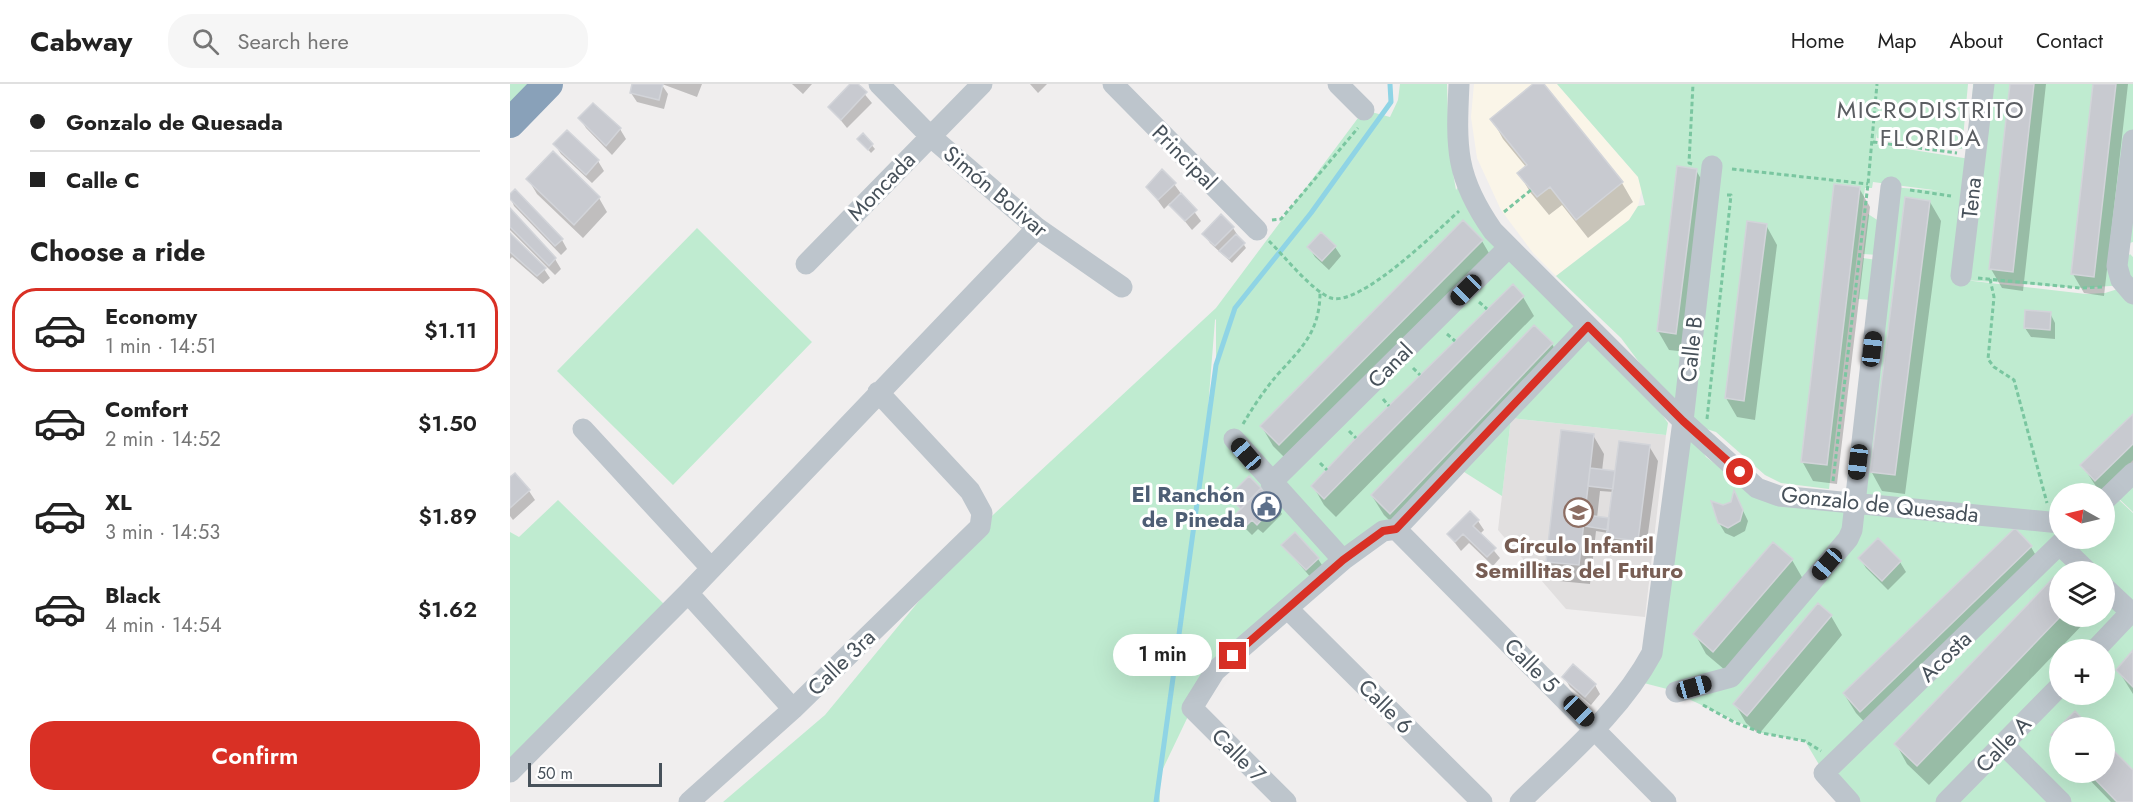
<!DOCTYPE html>
<html lang="en">
<head>
<meta charset="utf-8">
<style>
	body { margin:0; font-family:Jost,sans-serif; background:#f6f6f6; color:#222; height:100vh; display:flex; flex-direction:column; font-size:22px; white-space:nowrap }
	* { box-sizing:border-box; margin:0 }
	p { font-size:20px; color:#767676 }
	.icon { flex:none; width:33px; height:33px; fill:none; stroke:currentColor; stroke-width:2; stroke-linecap:round; stroke-linejoin:round }
	.map { position:relative; flex:1; overflow:hidden }
	.details { display:flex; flex-direction:column; background:#fff; width:510px }
	.details>* { flex:none }
	.top-card { display:grid; align-content:center; height:132px; padding:0 30px; background:#fff }
	.needle { width:39px; rotate:278deg }
	.buttons { position:absolute; left:1539px; top:399px; display:grid; gap:12px }
	.buttons a { display:grid; place-items:center; width:66px; height:66px; border-radius:50%; background:#fff; box-shadow:0 6px 24px #0002; font-size:30px }
	.scale { position:absolute; left:18px; bottom:15px; width:134px; box-sizing:border-box; padding-left:6px; border:3px solid #47515a; border-top:0; font-size:16px; line-height:21px; white-space:nowrap; color:#47515a; -webkit-text-stroke:4px #fff; paint-order:stroke }
	.end { position:absolute; width:27px; height:27px; margin:-14px; border:8px solid #d93025; background:#fff; box-shadow:0 0 0 3px #fff }
	.from { border-radius:50% }
	.bubble { position:absolute; height:42px; border-radius:21px; background:#fff; box-shadow:0 6px 24px #0002; font-size:20px; font-weight:600; line-height:42px; text-align:center }
	.car { position:absolute; width:18px; height:36px; margin:-18px -9px; border-radius:8px; box-shadow:0 0 4px 2px #0007; background:linear-gradient(#222 24%,#8ab4d8 0 40%,#222 0 76%,#8ab4d8 0 86%,#222 0) }
	.top-card b { display:flex; align-items:center; gap:21px; height:57px; font-size:22px }
	.top-card b+b { border-top:2px solid #e0e0e0 }
	.top-card i { width:15px; height:15px; background:#222 }
	ul { padding:0; list-style:none }
	li { display:flex; align-items:center; gap:18px; height:84px; margin:0 12px 9px; padding:0 18px; border:3px solid transparent; border-radius:24px }
	li div { flex:1 }
	li b { display:block; font-size:22px }
	li em { font-style:normal; font-weight:600 }
	li.current { border-color:#d93025 }
	li>.icon { width:54px; height:54px; stroke-width:1.5 }
	h2 { padding:0 30px; font-size:27px; line-height:72px }
	.primary-button { display:flex; gap:12px; margin-top:auto; padding:12px 30px }
	.primary-button a { flex:1; height:69px; border-radius:24px; background:#d93025; color:#fff; font-size:24px; font-weight:600; line-height:69px; text-align:center }
	header { display:flex; align-items:center; gap:36px; box-sizing:border-box; height:84px; padding:0 30px; background:#fff; border-bottom:2px solid #e0e0e0 }
	header strong { font-size:28px }
	nav { display:flex; gap:33px; margin-inline-start:auto; font-size:21px }
	.search { width:420px; height:54px; background:#f6f6f6; display:flex; align-items:center; gap:15px; box-sizing:border-box; padding:0 21px; border-radius:24px; color:#767676; font-size:22px }
	main { display:flex; flex:1; min-height:0 }
	.map>svg:first-child { display:block }
	.commercial { fill:#faf5e8 }
	.education { fill:#e1dfdf }
	.green { fill:#bfebd0; fill-rule:evenodd }
	.shadow { fill:#0003; fill-rule:evenodd }
	.lines { fill:none; stroke-linecap:round; stroke-linejoin:round }
	.stream { stroke:#8fd4e5; stroke-width:5 }
	.building { fill:#c8cad0; stroke:#d2d4d9; stroke-width:1.5 }
	.path { stroke:#7ac6a0; stroke-width:3; stroke-dasharray:4.5 3; stroke-linecap:butt }
	.minor { stroke:#bdc5cc; stroke-width:21 }
	.highway { stroke:#89a1b9; stroke-width:30 }
	.route { stroke:#d93025; stroke-width:8 }
	.labels { text-anchor:middle; stroke-width:6; stroke-linejoin:round; paint-order:stroke }
	.street-label { font-size:22px; fill:#47515a; stroke:#fff }
	.service-label { font-size:22px; font-weight:bold; fill:#4e5e75; stroke:#fff; text-anchor:end }
	.education-label { font-size:22px; font-weight:bold; fill:#785e54; stroke:#fff }
	.neighbourhood-label { font-size:24px; letter-spacing:1.5px; fill:#5b5e62; stroke:#fff }
</style>
</head>
<body>
<header>
<strong>Cabway</strong>
<div class="search"><svg class="icon" aria-label="search" viewBox="0 0 24 24"><circle cx="10" cy="10" r="6"/><path d="M15 15l6 6"/></svg>Search here</div>
<nav><a>Home</a><a>Map</a><a>About</a><a>Contact</a></nav>
</header>
<main>
<section class="details">
<div class="top-card">
<b><i class="from"></i>Gonzalo de Quesada</b>
<b><i></i>Calle C</b>
</div>
<h2>Choose a ride</h2>
<ul>
<li class="current"><svg class="icon" aria-label="car" viewBox="0 0 24 24"><path d="M5 17H2v-5l4-1 3-4h7l3 4 3 1v5h-3M9 17h6M6 11h13"/><circle cx="7" cy="17" r="2"/><circle cx="17" cy="17" r="2"/></svg><div><b>Economy</b><p>1 min · 14:51</p></div><em>$1.11</em></li>
<li><svg class="icon" aria-label="car" viewBox="0 0 24 24"><path d="M5 17H2v-5l4-1 3-4h7l3 4 3 1v5h-3M9 17h6M6 11h13"/><circle cx="7" cy="17" r="2"/><circle cx="17" cy="17" r="2"/></svg><div><b>Comfort</b><p>2 min · 14:52</p></div><em>$1.50</em></li>
<li><svg class="icon" aria-label="car" viewBox="0 0 24 24"><path d="M5 17H2v-5l4-1 3-4h7l3 4 3 1v5h-3M9 17h6M6 11h13"/><circle cx="7" cy="17" r="2"/><circle cx="17" cy="17" r="2"/></svg><div><b>XL</b><p>3 min · 14:53</p></div><em>$1.89</em></li>
<li><svg class="icon" aria-label="car" viewBox="0 0 24 24"><path d="M5 17H2v-5l4-1 3-4h7l3 4 3 1v5h-3M9 17h6M6 11h13"/><circle cx="7" cy="17" r="2"/><circle cx="17" cy="17" r="2"/></svg><div><b>Black</b><p>4 min · 14:54</p></div><em>$1.62</em></li>
</ul>
<div class="primary-button"><a>Confirm</a></div>
</section>
<div class="map">
<svg width="1623" height="718" viewBox="0 0 1623 718">
	<rect width="100%" height="100%" fill="#f0eeee"/>
	<path class="commercial" d="M 964,0 L 1047,0 L 1128,93 L 1132,105 L 1128,122 L 1119,136 L 1046,192 L 1023,169 L 991,126 L 967,74 L 961,33 Z"/>
	<path class="education" d="M 1001,334 L 1156,351 L 1135,533 L 1056,525 L 988,446 Z"/>
	<path class="green" d="M 0,0 L 38,0 L 0,39 Z
		M 890,0 L 937,0 L 939,66 L 946,106 L 953,96 L 962,116 L 1149,326 L 1158,339 L 1156,351 L 1001,334 L 992,412 L 951,386 L 705,587 L 682,624 L 649,693 L 650,718 L 213,718 L 315,631 L 470,443 L 706,224 L 854,26 L 880,33 L 888,16 ZM 706,235 L 706,281 L 696,350 L 705,236 Z
		M 1047,0 L 1458,0 L 1452,65 L 1367,54 L 1367,49 L 1365,60 L 1460,75 L 1463,0 L 1623,0 L 1623,158 L 1616,160 L 1616,175 L 1620,170 L 1623,173 L 1623,197 L 1616,201 L 1570,204 L 1454,196 L 1576,210 L 1595,209 L 1611,204 L 1623,217 L 1623,376 L 1596,404 L 1623,429 L 1623,718 L 1340,718 L 1314,689 L 1295,657 L 1252,649 L 1157,605 L 1126,597 L 1142,569 L 1173,337 L 1111,254 L 1046,192 L 1119,136 L 1128,122 L 1135,121 L 1128,93 ZM 1363,98 L 1431,107 L 1381,103 L 1343,419 L 1240,406 L 1196,373 L 1174,338 L 1206,348 L 1255,391 L 1271,399 L 1319,405 L 1355,104 L 1362,104 ZM 1550,410 L 1594,410 L 1594,454 L 1550,454 ZM 1550,488 L 1594,488 L 1594,532 L 1550,532 ZM 1550,566 L 1594,566 L 1594,610 L 1550,610 ZM 1550,644 L 1594,644 L 1594,688 L 1550,688 Z
		M 1358,130 L 1372,139 L 1368,171 L 1353,170 Z
		M 187,144 L 302,258 L 163,401 L 47,287 Z
		M 1353,174 L 1367,176 L 1361,216 L 1348,215 Z
		M 1623,389 L 1623,428 L 1603,409 Z
		M 48,416 L 156,522 L 0,682 L 0,448 L 9,453 Z"/>
	<path class="shadow" d="M 123,0 L 152,1 L 158,10 L 154,25 L 127,18 L 121,9 Z
		M 152,0 L 192,0 L 187,13 Z
		M 282,0 L 302,0 L 293,10 Z
		M 342,0 L 346,0 L 362,19 L 337,44 L 320,23 Z
		M 520,0 L 537,0 L 528,9 Z
		M 1026,0 L 1032,0 L 1112,99 L 1123,118 L 1078,154 L 1052,121 L 1039,131 L 1020,108 L 1009,89 L 1016,83 L 993,55 L 982,35 Z
		M 1501,0 L 1536,0 L 1513,207 L 1492,204 L 1481,185 Z
		M 1584,0 L 1618,0 L 1594,212 L 1574,209 L 1563,190 Z
		M 83,21 L 110,45 L 116,55 L 102,71 L 76,44 L 70,34 Z
		M 57,48 L 88,77 L 94,87 L 82,99 L 51,70 L 45,61 Z
		M 353,51 L 365,65 L 361,69 L 349,55 Z
		M 1186,86 L 1197,106 L 1177,268 L 1159,266 L 1148,247 Z
		M 18,95 L 89,114 L 97,128 L 73,154 L 27,110 Z
		M 664,100 L 691,137 L 682,146 L 660,119 L 654,125 L 638,103 Z
		M 1349,104 L 1360,123 L 1327,400 L 1303,397 L 1292,377 Z
		M 0,112 L 52,156 L 57,165 L 51,171 L 4,122 Z
		M 1420,118 L 1431,137 L 1395,410 L 1372,407 L 1361,387 Z
		M 0,126 L 45,175 L 51,185 L 45,191 L 0,146 Z
		M 711,132 L 723,144 L 736,164 L 722,179 L 700,159 L 694,150 Z
		M 1256,141 L 1267,161 L 1245,336 L 1227,333 L 1216,314 Z
		M 0,151 L 34,185 L 40,194 L 33,200 L 2,173 L 0,175 Z
		M 972,157 L 983,176 L 781,380 L 763,362 L 752,343 Z
		M 799,163 L 825,163 L 831,172 L 819,186 L 805,173 Z
		M 1013,213 L 1024,232 L 826,433 L 814,421 L 803,402 Z
		M 1540,229 L 1545,239 L 1545,255 L 1521,253 L 1515,244 Z
		M 1024,243 L 1042,260 L 1053,280 L 891,448 L 874,431 L 862,412 Z
		M 1623,332 L 1623,390 L 1591,410 L 1572,381 Z
		M 1083,351 L 1094,370 L 1092,387 L 1104,388 L 1139,362 L 1148,377 L 1135,471 L 1106,467 L 1098,449 L 1086,447 L 1080,500 L 1049,497 L 1038,477 ZM 1090,407 L 1104,408 L 1100,436 L 1087,434 Z
		M 739,394 L 766,420 L 772,430 L 753,449 L 748,445 L 742,451 L 732,441 L 727,432 L 732,426 L 720,413 Z
		M 0,395 L 19,407 L 25,416 L 3,436 L 0,432 Z
		M 1225,410 L 1238,437 L 1235,447 L 1224,453 L 1215,449 L 1209,439 L 1213,423 L 1222,419 Z
		M 968,437 L 974,446 L 970,450 L 990,474 L 983,482 L 959,459 L 951,467 L 939,451 Z
		M 1368,456 L 1390,478 L 1396,488 L 1378,506 L 1356,484 L 1350,474 Z
		M 773,461 L 808,475 L 814,484 L 802,495 Z
		M 1521,463 L 1532,482 L 1362,646 L 1346,629 L 1334,610 Z
		M 1282,476 L 1293,495 L 1215,586 L 1196,570 L 1185,550 Z
		M 1321,532 L 1332,551 L 1249,650 L 1236,639 L 1225,620 Z
		M 1550,532 L 1575,532 L 1577,536 L 1419,701 L 1397,680 L 1386,660 Z
		M 1623,569 L 1623,610 L 1608,586 Z
		M 1054,593 L 1085,601 L 1090,610 L 1081,621 L 1060,603 Z
		M 1572,688 L 1623,688 L 1623,718 L 1601,718 Z"/>
	<g class="lines">
		<path class="stream" d="M 646,718 L 706,281 L 725,224 L 801,129 L 881,18 L 880,0"/>
	</g>
	<path class="building" d="M 122,0 L 153,0 L 149,16 L 120,9 Z
		M 340,0 L 348,0 L 357,8 L 331,36 L 318,23 Z
		M 1023,0 L 1034,0 L 1113,98 L 1066,136 L 1040,103 L 1027,113 L 1007,89 L 1017,81 L 980,35 Z
		M 1500,0 L 1524,0 L 1503,188 L 1479,185 Z
		M 1583,0 L 1606,0 L 1584,193 L 1561,190 Z
		M 83,19 L 111,44 L 96,62 L 68,34 Z
		M 57,46 L 89,76 L 76,91 L 43,60 Z
		M 353,49 L 363,60 L 358,66 L 347,55 Z
		M 43,67 L 90,113 L 64,141 L 16,95 Z
		M 1167,82 L 1187,85 L 1166,250 L 1147,247 Z
		M 652,85 L 666,99 L 648,116 L 636,103 Z
		M 1324,100 L 1350,103 L 1317,381 L 1291,378 Z
		M 5,105 L 53,155 L 45,162 L 0,115 L 0,110 Z
		M 671,109 L 687,126 L 675,137 L 659,121 Z
		M 1395,113 L 1420,117 L 1385,391 L 1360,388 Z
		M 0,124 L 46,174 L 39,182 L 0,143 Z
		M 711,130 L 724,143 L 705,162 L 692,150 Z
		M 953,136 L 973,156 L 769,361 L 750,342 Z
		M 1237,137 L 1257,140 L 1234,317 L 1215,314 Z
		M 811,148 L 826,162 L 812,177 L 797,163 Z
		M 0,149 L 36,184 L 27,192 L 0,168 Z
		M 726,150 L 735,159 L 719,175 L 709,167 Z
		M 1003,200 L 1014,212 L 814,415 L 801,402 L 846,354 Z
		M 1515,226 L 1541,228 L 1540,246 L 1514,244 Z
		M 1024,241 L 1043,259 L 880,430 L 861,411 Z
		M 1623,330 L 1623,360 L 1585,397 L 1570,381 Z
		M 1051,346 L 1084,350 L 1069,481 L 1036,478 Z
		M 1109,357 L 1140,361 L 1128,457 L 1096,453 Z
		M 1080,384 L 1105,387 L 1103,405 L 1078,402 Z
		M 5,389 L 20,406 L 0,424 L 0,393 Z
		M 739,392 L 751,404 L 731,425 L 718,413 Z
		M 751,404 L 767,419 L 747,441 L 742,436 L 736,442 L 725,431 Z
		M 1224,406 L 1233,426 L 1230,437 L 1218,444 L 1208,439 L 1201,417 L 1213,421 L 1221,418 Z
		M 960,427 L 969,436 L 963,442 L 986,464 L 977,473 L 953,450 L 945,458 L 937,450 Z
		M 1076,431 L 1099,434 L 1098,446 L 1074,442 Z
		M 1505,444 L 1522,462 L 1350,628 L 1333,609 Z
		M 785,448 L 809,474 L 796,486 L 771,461 Z
		M 1368,454 L 1391,477 L 1372,497 L 1348,474 Z
		M 1263,458 L 1283,475 L 1203,568 L 1183,550 Z
		M 1544,493 L 1550,499 L 1551,532 L 1407,682 L 1384,660 Z
		M 1308,519 L 1322,531 L 1237,632 L 1223,620 Z
		M 1623,566 L 1623,603 L 1606,586 Z
		M 1063,580 L 1086,600 L 1075,613 L 1052,593 Z
		M 1565,627 L 1581,644 L 1550,644 L 1550,659 L 1541,651 Z
		M 1594,657 L 1623,686 L 1623,718 L 1607,718 L 1578,688 L 1594,688 Z"/>
	<g class="lines">
		<path class="path" d="M 1363,58 L 1447,69
			M 1182,80 L 1179,79 L 1183,0
			M 1222,85 L 1358,100
			M 1400,106 L 1441,112
			M 994,128 L 1021,106
			M 762,136 L 771,135 L 848,44
			M 759,157 C 774,172 803,208 821,214 C 850,223 927,147 949,127
			M 1468,194 L 1570,204 L 1593,203
			M 1480,195 L 1484,213 L 1478,275 L 1484,283 L 1504,296 L 1537,419
			M 969,218 L 977,225
			M 937,250 L 945,257
			M 903,284 L 910,291
			M 873,315 L 879,322
			M 1197,335 L 1221,111 L 1217,111
			M 733,340 C 743,323 755,305 768,290 C 792,264 810,247 810,208
			M 839,347 L 846,354
			M 810,379 L 817,386
			M 1323,397 L 1358,100 L 1367,0
			M 1193,621 L 1224,638 L 1252,649 L 1295,657 L 1311,667"/>
		<path class="minor" d="M 369,0 L 420,52 L 527,144 L 612,203
			M 603,0 L 747,146
			M 828,0 L 854,26
			M 949,0 C 946,64 945,93 983,147 L 1173,337 L 1247,404 L 1269,412 L 1550,439
			M 1623,56 L 1607,182 L 1611,196 L 1623,210
			M 296,180 L 472,0
			M 1451,192 L 1474,0
			M 73,345 L 201,484
			M 724,355 L 833,476
			M 761,399 L 998,164
			M 1594,417 L 1623,389
			M 886,445 L 1156,718
			M 1550,461 L 1578,488
			M 1594,503 L 1623,530
			M 178,509 L 283,625
			M 779,526 L 972,718
			M 1585,566 L 1621,528
			M 1166,608 L 1221,593 L 1338,455 L 1342,446 L 1381,103
			M 1493,660 L 1551,718
			M 0,688 L 178,509 L 527,144
			M 179,718 L 283,625 L 470,443 L 472,429 L 460,407 L 368,308
			M 776,718 L 682,624 L 705,587 L 833,476 L 873,447 L 886,445 L 1078,242
			M 1010,718 C 1057,672 1111,627 1142,569 L 1173,337 L 1202,82
			M 1340,718 L 1314,689 L 1556,454
			M 1436,718 L 1550,602"/>
		<path class="highway" d="M 0,39 L 38,0"/>
	</g>
	<g class="lines">
		<path class="route" d="M 723,572 L 833,476 L 873,447 L 886,445 L 1078,242 L 1173,337 L 1230,388"/>
	</g>
	<defs>
		<symbol id="civic-ring" viewBox="-11 -11 22 22"><circle r="9.5" fill="#fff" stroke="#5c6f8a" stroke-width="1.5"/><path d="M-.6-6.5H3V-4.5H.6V-3L4-1V1h2V6H-6V1h2V-1L-.6-3ZM-1.2 2.5V6h2.4V2.5Z" fill="#5c6f8a"/></symbol>
		<symbol id="school-ring" viewBox="-11 -11 22 22"><circle r="9.5" fill="#fff" stroke="#8d6e63" stroke-width="1.5"/><path d="M0-5L7-2L0 1L-7-2ZM-4 1L0 2.5L4 1V4Q0 6-4 4Z" fill="#8d6e63"/></symbol>
	</defs>
	<g fill-rule="evenodd">
		<use href="#civic-ring" x="740" y="406" width="33" height="33"/>
		<use href="#school-ring" x="1052" y="412" width="33" height="33"/>
	</g>
	<g class="labels">
		<g class="street-label">
			<text transform="translate(675 73) rotate(45)" y="8">Principal</text>
			<text transform="translate(371 102) rotate(-46)" y="8">Moncada</text>
			<text transform="translate(486 107) rotate(40)" y="8">Simón Bolivar</text>
			<text transform="translate(1461 114) rotate(-84)" y="8">Tena</text>
			<text transform="translate(1181 265) rotate(-84)" y="8">Calle B</text>
			<text transform="translate(880 281) rotate(-45)" y="8">Canal</text>
			<text transform="translate(1370 420) rotate(6)" y="8">Gonzalo de Quesada</text>
			<text transform="translate(1435 572) rotate(-44)" y="8">Acosta</text>
			<text transform="translate(331 578) rotate(-44)" y="8">Calle 3ra</text>
			<text transform="translate(1022 581) rotate(45)" y="8">Calle 5</text>
			<text transform="translate(876 622) rotate(45)" y="8">Calle 6</text>
			<text transform="translate(1493 660) rotate(-46)" y="8">Calle A</text>
			<text transform="translate(729 671) rotate(45)" y="8">Calle 7</text>
		</g>
		<g class="service-label">
			<text x="735" y="418">El Ranchón<tspan x="735" dy="25">de Pineda</tspan></text>
		</g>
		<g class="education-label">
			<text x="1069" y="469">Círculo Infantil<tspan x="1069" dy="25">Semillitas del Futuro</tspan></text>
		</g>
		<g class="neighbourhood-label">
			<text x="1421" y="34">MICRODISTRITO<tspan x="1421" dy="28">FLORIDA</tspan></text>
		</g>
	</g>
</svg>
<div class="buttons">
<a><svg class="needle" viewBox="-14 -14 28 28"><path d="M0-13l5 13h-10z" fill="#e53935"/><path d="M0 13l5-13h-10z" fill="#767676"/></svg></a>
<a><svg class="icon" aria-label="layers" viewBox="0 0 24 24"><path d="M12 4l9 5-9 5-9-5zM3 14l9 5 9-5"/></svg></a>
<a>+</a>
<a>−</a>
</div>
<div class="scale">50 m</div>
<i class="end from" style="left:1230px;top:388px"></i>
<i class="end" style="left:723px;top:572px"></i>
<div class="bubble" style="left:603px;top:550px;width:99px">1 min</div>
<i class="car" style="left:956px;top:206px;rotate:225deg"></i>
<i class="car" style="left:1362px;top:265px;rotate:7deg"></i>
<i class="car" style="left:736px;top:370px;rotate:319deg"></i>
<i class="car" style="left:1348px;top:378px;rotate:187deg"></i>
<i class="car" style="left:1317px;top:480px;rotate:221deg"></i>
<i class="car" style="left:1184px;top:603px;rotate:74deg"></i>
<i class="car" style="left:1069px;top:627px;rotate:135deg"></i>
</div>
</main>
</body>
</html>
